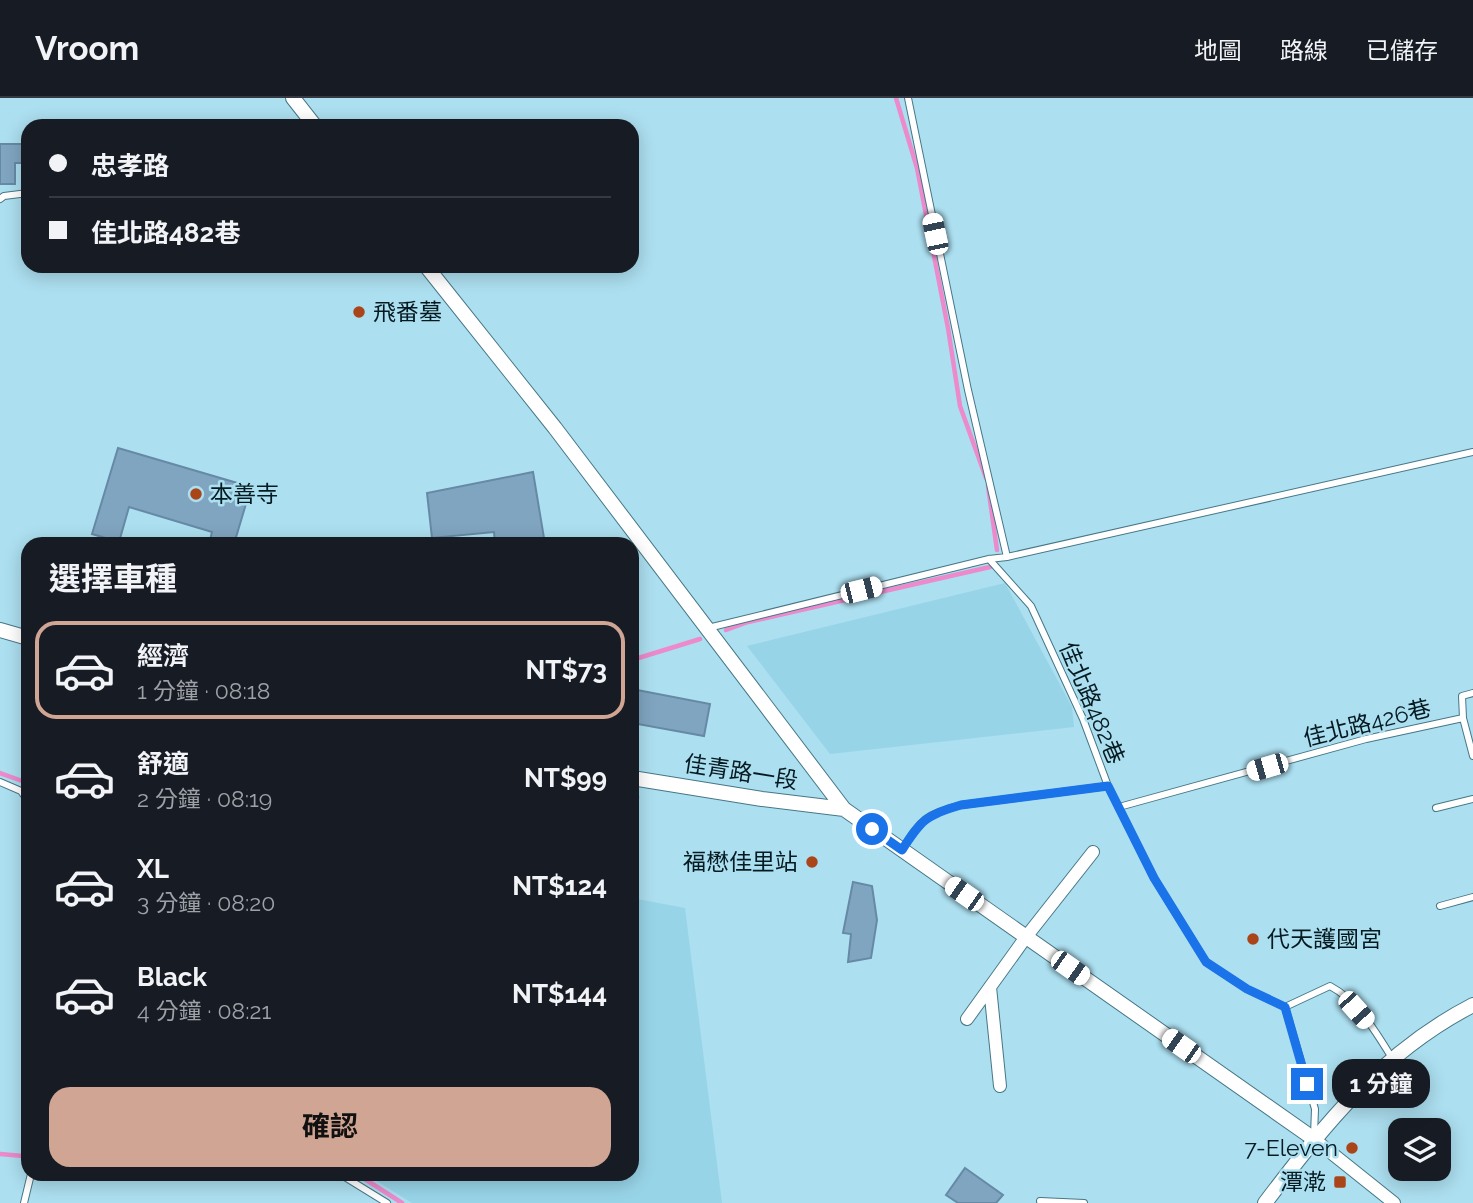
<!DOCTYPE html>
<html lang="zh-TW">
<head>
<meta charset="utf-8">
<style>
	body { margin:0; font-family:Raleway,"Noto Sans TC",sans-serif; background:#242831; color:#f1f3f6; height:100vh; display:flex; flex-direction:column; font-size:26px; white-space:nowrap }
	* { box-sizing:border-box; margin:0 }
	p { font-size:23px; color:#9ea1a6 }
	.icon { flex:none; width:38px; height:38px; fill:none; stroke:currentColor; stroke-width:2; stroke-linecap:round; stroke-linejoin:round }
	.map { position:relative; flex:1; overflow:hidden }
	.panel { position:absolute; left:21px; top:439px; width:618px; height:644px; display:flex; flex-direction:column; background:#171b24; border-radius:21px; box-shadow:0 4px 18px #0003 }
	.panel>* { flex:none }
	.hud { position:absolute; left:21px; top:21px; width:618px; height:154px; border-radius:21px; box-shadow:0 4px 18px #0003; display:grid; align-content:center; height:154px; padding:0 28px; background:#171b24 }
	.fabs { position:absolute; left:1388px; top:1020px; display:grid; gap:14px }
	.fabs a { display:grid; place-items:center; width:63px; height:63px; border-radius:14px; background:#171b24; box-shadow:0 4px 18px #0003; font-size:35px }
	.end { position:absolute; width:32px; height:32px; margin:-16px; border:9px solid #1a73e8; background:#fff; box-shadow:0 0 0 4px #fff }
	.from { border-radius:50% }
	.bubble { position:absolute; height:49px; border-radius:21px; background:#171b24; box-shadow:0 4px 18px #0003; font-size:23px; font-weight:700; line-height:49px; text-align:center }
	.car { position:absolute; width:21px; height:42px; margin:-21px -10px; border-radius:9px; box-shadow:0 0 5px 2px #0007; background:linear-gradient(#fff 24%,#345 0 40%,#fff 0 76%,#345 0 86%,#fff 0) }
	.hud b { display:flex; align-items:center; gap:24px; height:66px; font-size:26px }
	.hud b+b { border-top:2px solid #363941 }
	.hud i { width:18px; height:18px; background:#f1f3f6 }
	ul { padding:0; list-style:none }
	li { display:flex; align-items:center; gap:21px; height:98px; margin:0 14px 10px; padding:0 14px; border:4px solid transparent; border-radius:21px }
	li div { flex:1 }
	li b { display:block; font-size:26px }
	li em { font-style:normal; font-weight:700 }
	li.selected { border-color:#d1a593 }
	li>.icon { width:63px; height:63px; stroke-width:1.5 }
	h2 { padding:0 28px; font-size:32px; line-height:84px }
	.action { display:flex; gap:14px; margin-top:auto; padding:14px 28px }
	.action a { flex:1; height:80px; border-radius:21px; background:#d1a593; color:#111; font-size:28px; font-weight:700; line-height:80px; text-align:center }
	header { display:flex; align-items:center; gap:42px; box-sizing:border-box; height:98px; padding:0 35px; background:#171b24; border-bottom:2px solid #363941 }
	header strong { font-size:33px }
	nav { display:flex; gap:38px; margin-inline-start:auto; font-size:24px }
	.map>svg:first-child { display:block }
	.built { fill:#98d4e8 }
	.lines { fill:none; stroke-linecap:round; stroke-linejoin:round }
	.stream { stroke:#ec8acb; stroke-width:4.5 }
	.building { fill:#80a5c1; stroke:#668aa5; stroke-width:2 }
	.service-casing { stroke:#477786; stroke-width:8 }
	.minor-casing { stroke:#477786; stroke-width:14 }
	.tertiary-casing { stroke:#477786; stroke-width:16 }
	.service { stroke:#fff; stroke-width:6 }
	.minor { stroke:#fff; stroke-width:12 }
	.tertiary { stroke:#fff; stroke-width:14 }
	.route { stroke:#1a73e8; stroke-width:9 }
	.poi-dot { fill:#aa4519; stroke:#acdff0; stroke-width:2.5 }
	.labels { text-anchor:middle; stroke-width:5; stroke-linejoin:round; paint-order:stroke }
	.poi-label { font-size:23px; fill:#061a21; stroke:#acdff0; text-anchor:start }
	.street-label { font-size:23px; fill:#061a21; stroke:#acdff0 }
</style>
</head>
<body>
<header>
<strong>Vroom</strong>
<nav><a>地圖</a><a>路線</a><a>已儲存</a></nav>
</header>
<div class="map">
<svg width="1473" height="1105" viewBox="0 0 1473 1105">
	<rect width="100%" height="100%" fill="#acdff0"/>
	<path class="built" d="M 1005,485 L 1072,609 L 1074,629 L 830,656 L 747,548 Z
		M 632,697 L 640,698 L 632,741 Z
		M 632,800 L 685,810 L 722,1105 L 412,1105 L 375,1082 L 375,1076 L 632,1076 Z"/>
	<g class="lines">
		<path class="stream" d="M 896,0 L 917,70 L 948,230 L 960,308 L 986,380
			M 988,388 L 997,452
			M 726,532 L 748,524 L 990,469
			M 632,562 L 700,541
			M 0,675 L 28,685
			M 0,1056 L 23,1058
			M 357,1076 L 402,1105"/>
	</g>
	<path class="building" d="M 0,46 L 28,46 L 28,65 L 15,65 L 15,86 L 0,86 Z
		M 118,350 L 251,389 L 234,446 L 209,446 L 212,434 L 129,409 L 119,444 L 92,436 Z
		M 533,374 L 545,446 L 495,446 L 494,434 L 432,440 L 427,395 Z
		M 632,591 L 710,606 L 704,638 L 632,625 Z
		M 853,784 L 872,788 L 877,822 L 871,860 L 848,864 L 851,836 L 843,835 Z
		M 965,1070 L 1003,1097 L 996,1105 L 958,1105 L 946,1097 Z"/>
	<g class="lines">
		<defs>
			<path id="service" d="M 0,101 L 4,98 L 28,95
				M 1007,459 L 1473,354
				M 989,461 L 1031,508 L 1083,621 L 1108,688 L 1154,780 L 1206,864 L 1247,891 L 1285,909 L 1315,1011 L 1314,1037
				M 708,530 L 989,461 L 1007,459 L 968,292 L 908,0
				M 1463,620 L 1462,598 L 1473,595
				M 0,684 L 21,693 L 28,703
				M 1119,709 L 1366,641 L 1463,620 L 1473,658
				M 1436,710 L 1473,701
				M 902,752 C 922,720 925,717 961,707 L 1108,688
				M 1440,808 L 1473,799
				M 1285,909 L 1330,888 C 1357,902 1376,934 1392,960
				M 340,1076 L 387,1105
				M 1040,1103 L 1084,1105
				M 24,1105 L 31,1076"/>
			<path id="minor" d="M 990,889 L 1000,988
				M 967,921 L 1026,839 L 1093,754
				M 1314,1041 L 1394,1105"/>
			<path id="tertiary" d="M 293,0 L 315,28
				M 426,168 L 555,330 L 844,711 L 1314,1041
				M 0,532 L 28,540
				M 632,680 L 762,701 L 844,711
				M 1265,1105 C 1326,1025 1382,954 1473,907"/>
		</defs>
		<use href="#service" class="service-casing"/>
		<use href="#minor" class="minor-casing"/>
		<use href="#tertiary" class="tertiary-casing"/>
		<use href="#service" class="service"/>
		<use href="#minor" class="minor"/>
		<use href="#tertiary" class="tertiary"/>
	</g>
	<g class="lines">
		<path class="route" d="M 872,731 L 902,752 C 921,722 926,717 961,707 L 1108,688 L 1154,780 L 1206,864 L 1247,891 L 1285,909 L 1307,986"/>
	</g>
	<g class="poi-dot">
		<circle cx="359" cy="214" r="7"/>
		<circle cx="196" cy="396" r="7"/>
		<circle cx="812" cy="764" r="7"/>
		<circle cx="1253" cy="841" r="7"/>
		<circle cx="1352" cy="1050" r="7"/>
		<rect x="1333" y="1077" width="14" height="14" rx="3.5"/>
	</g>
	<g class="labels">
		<g class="poi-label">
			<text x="373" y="222">飛番墓</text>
			<text x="210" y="404">本善寺</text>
			<text x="798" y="772" text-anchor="end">福懋佳里站</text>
			<text x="1267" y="849">代天護國宮</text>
			<text x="1338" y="1058" text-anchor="end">7-Eleven</text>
			<text x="1326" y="1092" text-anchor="end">潭漧</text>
		</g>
		<g class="street-label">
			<text transform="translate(1092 605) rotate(67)" y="8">佳北路482巷</text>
			<text transform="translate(1367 625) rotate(-14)" y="8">佳北路426巷</text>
			<text transform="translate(741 674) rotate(9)" y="8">佳青路一段</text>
		</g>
	</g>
</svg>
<div class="fabs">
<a><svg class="icon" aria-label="layers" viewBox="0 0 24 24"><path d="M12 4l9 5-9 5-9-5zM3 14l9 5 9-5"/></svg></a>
</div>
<i class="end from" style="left:872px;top:731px"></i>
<i class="end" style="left:1307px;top:986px"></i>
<div class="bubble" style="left:1332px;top:961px;width:98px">1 分鐘</div>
<i class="car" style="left:935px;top:136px;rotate:348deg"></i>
<i class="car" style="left:861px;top:492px;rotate:76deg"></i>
<i class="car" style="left:1267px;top:669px;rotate:254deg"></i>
<i class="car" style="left:964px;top:796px;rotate:305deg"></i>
<i class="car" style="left:1070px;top:870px;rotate:125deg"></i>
<i class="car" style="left:1356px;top:912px;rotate:138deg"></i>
<i class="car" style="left:1181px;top:948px;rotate:305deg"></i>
<div class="hud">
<b><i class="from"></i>忠孝路</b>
<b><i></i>佳北路482巷</b>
</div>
<section class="panel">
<h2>選擇車種</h2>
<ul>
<li class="selected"><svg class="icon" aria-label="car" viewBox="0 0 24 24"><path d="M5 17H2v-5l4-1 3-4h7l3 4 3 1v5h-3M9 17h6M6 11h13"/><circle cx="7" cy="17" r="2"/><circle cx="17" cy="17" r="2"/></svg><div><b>經濟</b><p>1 分鐘 · 08:18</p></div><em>NT$73</em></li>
<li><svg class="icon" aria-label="car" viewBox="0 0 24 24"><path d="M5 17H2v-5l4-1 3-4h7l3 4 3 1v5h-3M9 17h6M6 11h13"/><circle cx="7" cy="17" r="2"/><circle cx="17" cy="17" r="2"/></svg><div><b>舒適</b><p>2 分鐘 · 08:19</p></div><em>NT$99</em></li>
<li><svg class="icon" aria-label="car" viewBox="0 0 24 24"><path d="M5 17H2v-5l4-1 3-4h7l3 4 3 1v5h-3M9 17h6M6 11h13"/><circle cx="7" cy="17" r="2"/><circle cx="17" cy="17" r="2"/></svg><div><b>XL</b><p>3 分鐘 · 08:20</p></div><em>NT$124</em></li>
<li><svg class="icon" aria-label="car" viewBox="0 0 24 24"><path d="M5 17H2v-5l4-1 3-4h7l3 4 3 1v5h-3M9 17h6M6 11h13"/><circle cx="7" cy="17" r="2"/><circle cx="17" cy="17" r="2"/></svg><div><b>Black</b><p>4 分鐘 · 08:21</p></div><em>NT$144</em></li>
</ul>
<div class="action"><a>確認</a></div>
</section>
</div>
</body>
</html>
